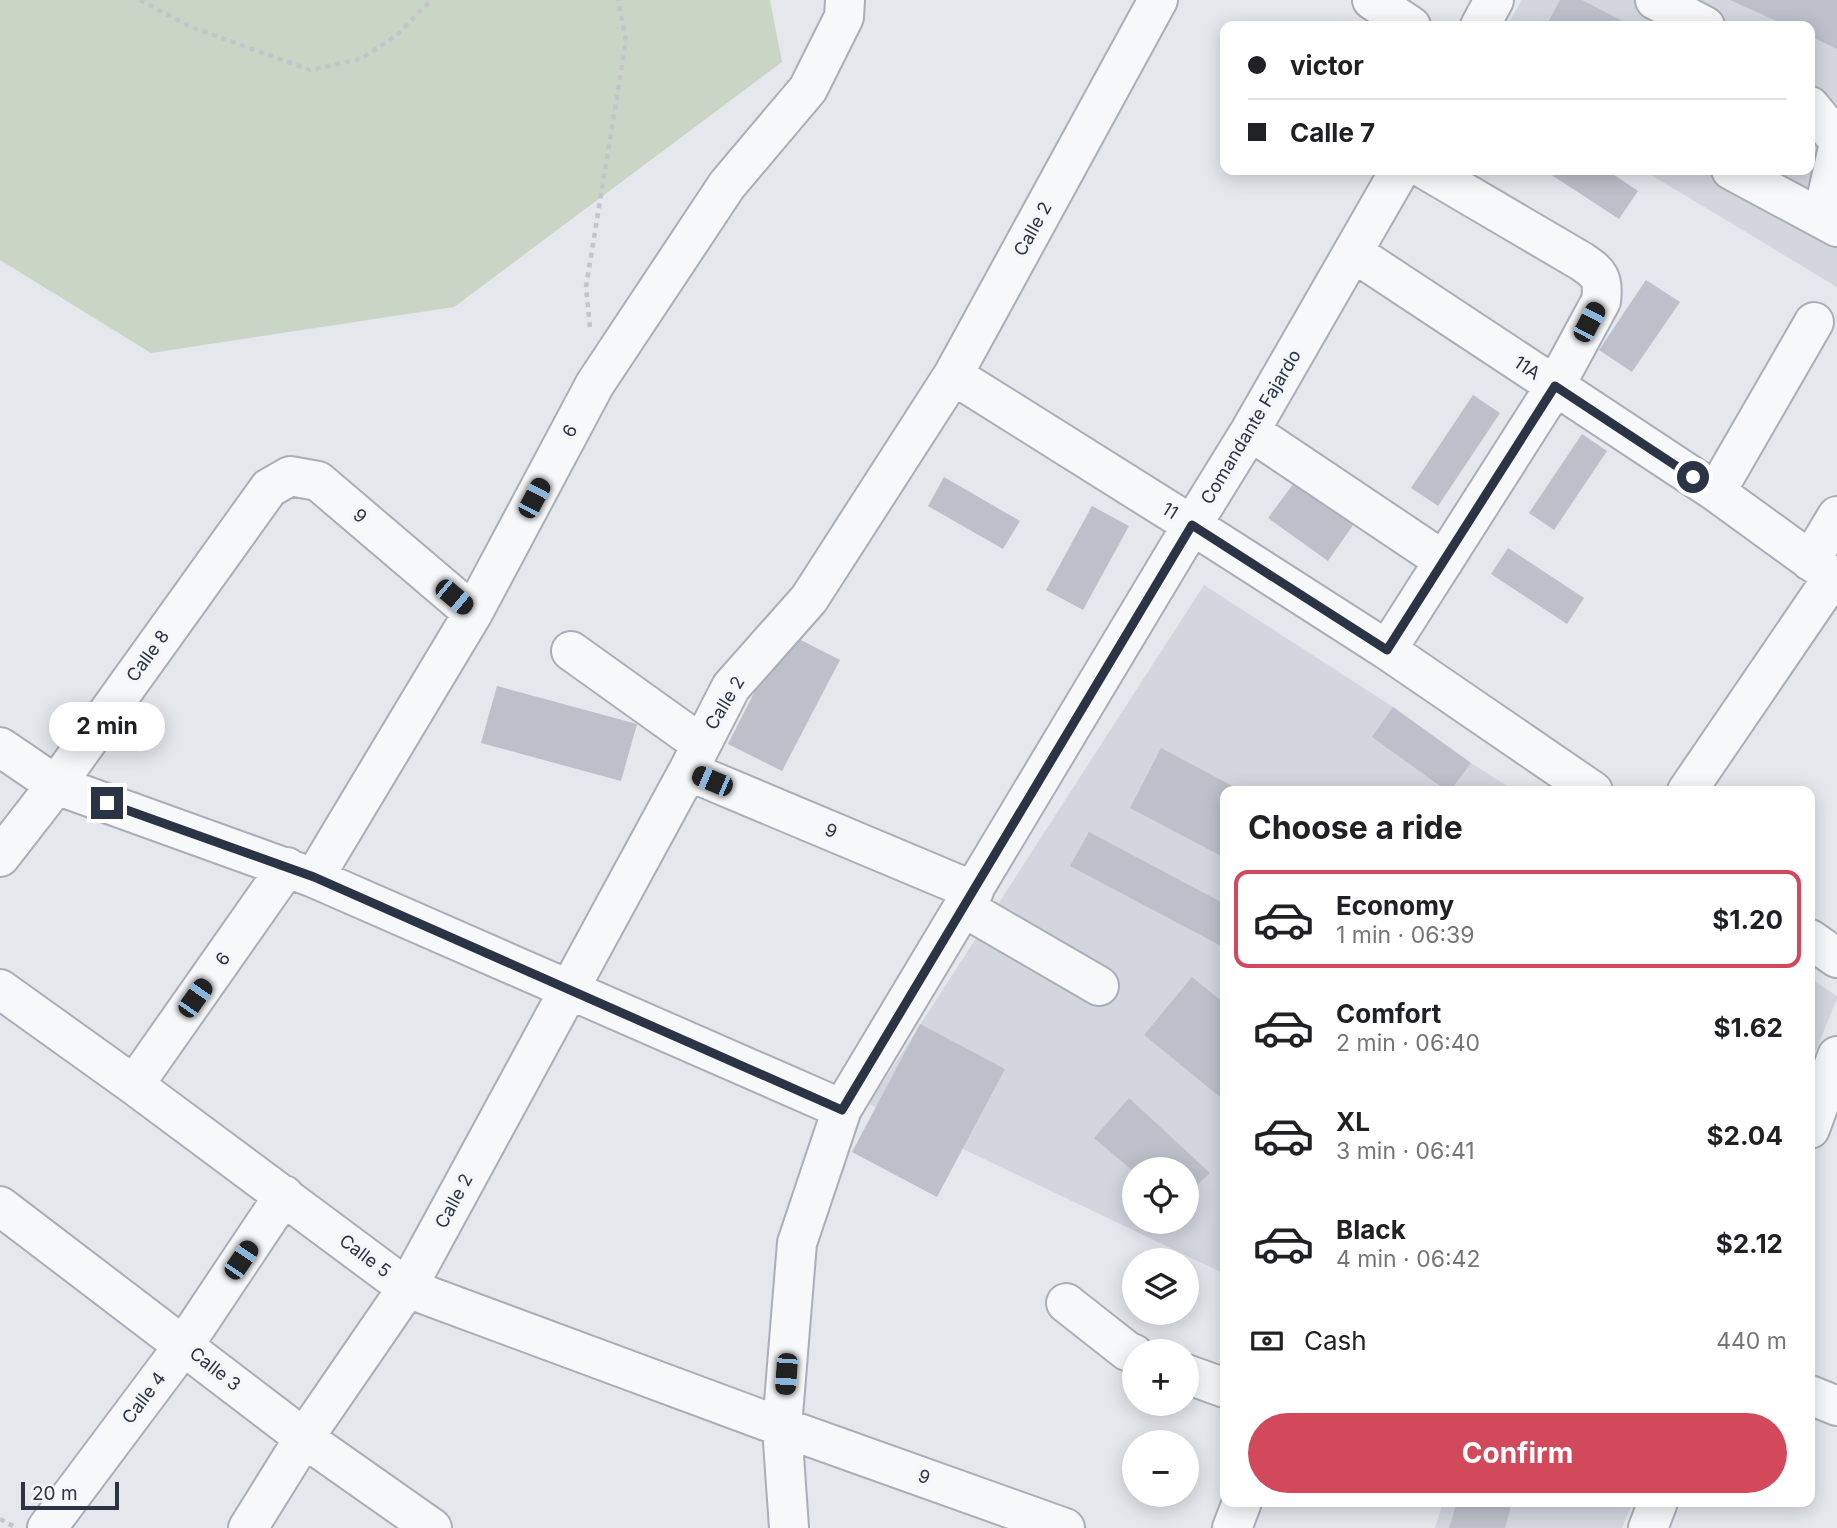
<!DOCTYPE html>
<html lang="en">
<head>
<meta charset="utf-8">
<style>
	body { margin:0; font-family:Inter,sans-serif; background:#f6f6f6; color:#202124; height:100vh; display:flex; flex-direction:column; font-size:26px; white-space:nowrap }
	* { box-sizing:border-box; margin:0 }
	p { font-size:23px; color:#757577 }
	.icon { flex:none; width:38px; height:38px; fill:none; stroke:currentColor; stroke-width:2; stroke-linecap:round; stroke-linejoin:round }
	.map { position:relative; flex:1; overflow:hidden }
	.sheet { position:absolute; left:1220px; top:786px; width:595px; height:721px; display:flex; flex-direction:column; background:#fff; border-radius:14px; box-shadow:0 4px 18px #0003 }
	.sheet>* { flex:none }
	.banner { position:absolute; left:1220px; top:21px; width:595px; height:154px; border-radius:14px; box-shadow:0 4px 18px #0003; display:grid; align-content:center; height:154px; padding:0 28px; background:#fff }
	.tools { position:absolute; left:1122px; top:1157px; display:grid; gap:14px }
	.tools a { display:grid; place-items:center; width:77px; height:77px; border-radius:50%; background:#fff; box-shadow:0 4px 18px #0003; font-size:35px }
	.scale { position:absolute; left:21px; bottom:18px; width:98px; box-sizing:border-box; padding-left:7px; border:4px solid #2b3445; border-top:0; font-size:19px; line-height:24px; white-space:nowrap; color:#2b3445; -webkit-text-stroke:5px #f4f6f9; paint-order:stroke }
	.end { position:absolute; width:32px; height:32px; margin:-16px; border:9px solid #2b3445; background:#fff; box-shadow:0 0 0 4px #fff }
	.from { border-radius:50% }
	.bubble { position:absolute; height:49px; border-radius:24px; background:#fff; box-shadow:0 4px 18px #0003; font-size:23px; font-weight:700; line-height:49px; text-align:center }
	.car { position:absolute; width:21px; height:42px; margin:-21px -10px; border-radius:9px; box-shadow:0 0 5px 2px #0007; background:linear-gradient(#222 24%,#8ab4d8 0 40%,#222 0 76%,#8ab4d8 0 86%,#222 0) }
	.banner b { display:flex; align-items:center; gap:24px; height:66px; font-size:26px }
	.banner b+b { border-top:2px solid #e0e0e0 }
	.banner i { width:18px; height:18px; background:#202124 }
	ul { padding:0; list-style:none }
	li { display:flex; align-items:center; gap:21px; height:98px; margin:0 14px 10px; padding:0 14px; border:4px solid transparent; border-radius:14px }
	li div { flex:1 }
	li b { display:block; font-size:26px }
	li em { font-style:normal; font-weight:700 }
	li.selected { border-color:#d1495b }
	li>.icon { width:63px; height:63px; stroke-width:1.5 }
	h2 { padding:0 28px; font-size:32px; line-height:84px }
	.pay { display:flex; align-items:center; gap:18px; height:77px; padding:0 28px; font-size:26px }
	.pay p { margin-inline-start:auto }
	.action { display:flex; gap:14px; margin-top:auto; padding:14px 28px }
	.action a { flex:1; height:80px; border-radius:42px; background:#d1495b; color:#fff; font-size:28px; font-weight:700; line-height:80px; text-align:center }
	.map>svg:first-child { display:block }
	.built { fill:#d2d6de; fill-rule:evenodd }
	.green { fill:#c9d6c5 }
	.building { fill:#bbc0ca }
	.lines { fill:none; stroke-linecap:round; stroke-linejoin:round }
	.minor-casing { stroke:#a9aeb7; stroke-width:42 }
	.path { stroke:#c2c5cb; stroke-width:4.5; stroke-dasharray:5 5; stroke-linecap:butt }
	.minor { stroke:#f7f8fa; stroke-width:38 }
	.route { stroke:#2b3445; stroke-width:9 }
	.labels { text-anchor:middle; stroke-width:7; stroke-linejoin:round; paint-order:stroke }
	.street-label { font-size:18px; fill:#2b3445; stroke:#f4f6f9 }
</style>
</head>
<body>
<div class="map">
<svg width="1837" height="1528" viewBox="0 0 1837 1528">
	<rect width="100%" height="100%" fill="#e4e7ec"/>
	<path class="built" d="M 1522,0 L 1837,0 L 1837,287 L 1643,170 L 1810,170 L 1810,26 L 1507,26 Z
		M 1204,585 L 1393,707 L 1471,763 L 1515,791 L 1225,791 L 1225,1274 L 869,1104 ZM 1134,1169 L 1186,1169 L 1186,1222 L 1134,1222 Z
		M 1810,978 L 1837,996 L 1837,999 L 1810,1064 Z
		M 1443,1502 L 1633,1502 L 1622,1528 L 1435,1528 Z"/>
	<path class="green" d="M 0,0 L 770,0 L 782,62 L 454,307 L 151,353 L 0,260 Z"/>
	<path class="building" d="M 1560,0 L 1582,0 L 1632,26 L 1546,26 Z
		M 1730,0 L 1837,0 L 1837,49 L 1810,36 L 1810,26 L 1788,26 Z
		M 1544,170 L 1607,170 L 1638,191 L 1619,219 Z
		M 1646,280 L 1680,302 L 1632,372 L 1599,350 Z
		M 1473,395 L 1500,413 L 1438,506 L 1411,488 Z
		M 1582,434 L 1607,451 L 1554,530 L 1529,513 Z
		M 944,477 L 1020,521 L 1003,549 L 928,506 Z
		M 1294,483 L 1353,525 L 1328,561 L 1268,518 Z
		M 1092,506 L 1129,526 L 1083,610 L 1046,590 Z
		M 1508,548 L 1584,598 L 1567,624 L 1491,574 Z
		M 785,632 L 840,660 L 782,771 L 728,744 Z
		M 497,686 L 637,724 L 621,781 L 481,743 Z
		M 1393,707 L 1471,763 L 1450,791 L 1447,791 L 1372,737 Z
		M 1161,748 L 1242,791 L 1225,791 L 1225,858 L 1130,808 Z
		M 1089,832 L 1225,904 L 1225,948 L 1070,866 Z
		M 1192,977 L 1225,1004 L 1225,1101 L 1144,1035 Z
		M 920,1024 L 1005,1069 L 937,1197 L 852,1152 Z
		M 1129,1098 L 1210,1173 L 1186,1195 L 1186,1169 L 1134,1169 L 1134,1172 L 1094,1138 Z
		M 1457,1502 L 1512,1502 L 1505,1528 L 1449,1528 Z"/>
	<g class="lines">
		<defs>
			<path id="minor" d="M 1372,0 L 1411,26
				M 1655,0 L 1705,26
				M 1480,26 L 1494,0
				M 1810,106 L 1837,139
				M 1731,170 L 1837,227
				M 1822,218 L 1837,152
				M 1354,253 L 1716,492 L 1837,580
				M 953,375 L 1192,525 L 1387,650 L 1593,791
				M 1250,431 L 1444,561
				M 1716,492 L 1814,322
				M 1810,561 L 1837,516
				M 1387,650 L 1555,386 L 1601,301 C 1604,278 1599,273 1581,261 L 1426,170
				M 571,651 L 701,744
				M 0,747 L 56,785 L 314,878 L 842,1109
				M 688,771 L 974,891
				M 1687,791 L 1833,577
				M 0,857 L 56,785 L 269,488 L 290,476 L 318,481 L 473,613
				M 314,878 L 473,613 L 595,384 L 727,185 L 808,89 L 844,17 L 845,0
				M 963,907 L 1099,986
				M 1810,939 L 1837,958
				M 0,989 L 134,1085 L 407,1288 L 782,1427 L 1065,1528
				M 134,1085 L 287,867
				M 1810,1129 L 1837,1056
				M 0,1206 L 304,1438 L 432,1528
				M 1066,1303 L 1127,1351 L 1134,1354
				M 1186,1374 L 1225,1388
				M 1810,1395 L 1837,1406
				M 47,1528 L 184,1345 L 284,1195
				M 248,1528 L 304,1438 L 407,1288 L 688,771 L 731,687 L 809,599 L 953,375 L 1158,0
				M 789,1528 L 782,1427 L 797,1243 L 842,1109 L 1192,525 L 1250,431 L 1400,170
				M 1232,1528 L 1242,1502
				M 1648,1528 L 1658,1502"/>
		</defs>
		<use href="#minor" class="minor-casing"/>
		<path class="path" d="M 140,0 L 189,26 L 310,70 L 361,59 L 397,35 L 431,0
			M 590,327 L 586,287 L 626,41 L 618,0
			M 0,1519 L 13,1526"/>
		<use href="#minor" class="minor"/>
	</g>
	<g class="lines">
		<path class="route" d="M 107,803 L 314,877 L 842,1110 L 1192,525 L 1387,650 L 1555,386 L 1693,477"/>
	</g>
	<g class="labels">
		<g class="street-label">
			<text transform="translate(1033 229) rotate(-61)" y="6">Calle 2</text>
			<text transform="translate(1527 368) rotate(34)" y="6">11A</text>
			<text transform="translate(1251 427) rotate(-59)" y="6">Comandante Fajardo</text>
			<text transform="translate(570 431) rotate(-62)" y="6">6</text>
			<text transform="translate(1170 511) rotate(32)" y="6">11</text>
			<text transform="translate(360 516) rotate(40)" y="6">9</text>
			<text transform="translate(148 656) rotate(-54)" y="6">Calle 8</text>
			<text transform="translate(725 703) rotate(-59)" y="6">Calle 2</text>
			<text transform="translate(831 831) rotate(23)" y="6">9</text>
			<text transform="translate(223 959) rotate(-55)" y="6">6</text>
			<text transform="translate(454 1201) rotate(-62)" y="6">Calle 2</text>
			<text transform="translate(365 1256) rotate(37)" y="6">Calle 5</text>
			<text transform="translate(215 1369) rotate(38)" y="6">Calle 3</text>
			<text transform="translate(144 1398) rotate(-53)" y="6">Calle 4</text>
			<text transform="translate(924 1477) rotate(20)" y="6">9</text>
		</g>
	</g>
</svg>
<div class="tools">
<a><svg class="icon" aria-label="locate" viewBox="0 0 24 24"><circle cx="12" cy="12" r="6"/><path d="M12 2v4M12 18v4M2 12h4M18 12h4"/></svg></a>
<a><svg class="icon" aria-label="layers" viewBox="0 0 24 24"><path d="M12 4l9 5-9 5-9-5zM3 14l9 5 9-5"/></svg></a>
<a>+</a>
<a>−</a>
</div>
<div class="scale">20 m</div>
<i class="end from" style="left:1693px;top:477px"></i>
<i class="end" style="left:107px;top:803px"></i>
<div class="bubble" style="left:49px;top:702px;width:116px">2 min</div>
<i class="car" style="left:1589px;top:322px;rotate:28deg"></i>
<i class="car" style="left:534px;top:498px;rotate:28deg"></i>
<i class="car" style="left:454px;top:597px;rotate:130deg"></i>
<i class="car" style="left:712px;top:781px;rotate:293deg"></i>
<i class="car" style="left:195px;top:998px;rotate:35deg"></i>
<i class="car" style="left:241px;top:1260px;rotate:34deg"></i>
<i class="car" style="left:786px;top:1374px;rotate:184deg"></i>
<div class="banner">
<b><i class="from"></i>victor</b>
<b><i></i>Calle 7</b>
</div>
<section class="sheet">
<h2>Choose a ride</h2>
<ul>
<li class="selected"><svg class="icon" aria-label="car" viewBox="0 0 24 24"><path d="M5 17H2v-5l4-1 3-4h7l3 4 3 1v5h-3M9 17h6M6 11h13"/><circle cx="7" cy="17" r="2"/><circle cx="17" cy="17" r="2"/></svg><div><b>Economy</b><p>1 min · 06:39</p></div><em>$1.20</em></li>
<li><svg class="icon" aria-label="car" viewBox="0 0 24 24"><path d="M5 17H2v-5l4-1 3-4h7l3 4 3 1v5h-3M9 17h6M6 11h13"/><circle cx="7" cy="17" r="2"/><circle cx="17" cy="17" r="2"/></svg><div><b>Comfort</b><p>2 min · 06:40</p></div><em>$1.62</em></li>
<li><svg class="icon" aria-label="car" viewBox="0 0 24 24"><path d="M5 17H2v-5l4-1 3-4h7l3 4 3 1v5h-3M9 17h6M6 11h13"/><circle cx="7" cy="17" r="2"/><circle cx="17" cy="17" r="2"/></svg><div><b>XL</b><p>3 min · 06:41</p></div><em>$2.04</em></li>
<li><svg class="icon" aria-label="car" viewBox="0 0 24 24"><path d="M5 17H2v-5l4-1 3-4h7l3 4 3 1v5h-3M9 17h6M6 11h13"/><circle cx="7" cy="17" r="2"/><circle cx="17" cy="17" r="2"/></svg><div><b>Black</b><p>4 min · 06:42</p></div><em>$2.12</em></li>
</ul>
<div class="pay"><svg class="icon" aria-label="cash" viewBox="0 0 24 24"><path d="M3 7h18v10H3z"/><circle cx="12" cy="12" r="2"/></svg>Cash<p>440 m</p></div>
<div class="action"><a>Confirm</a></div>
</section>
</div>
</body>
</html>
